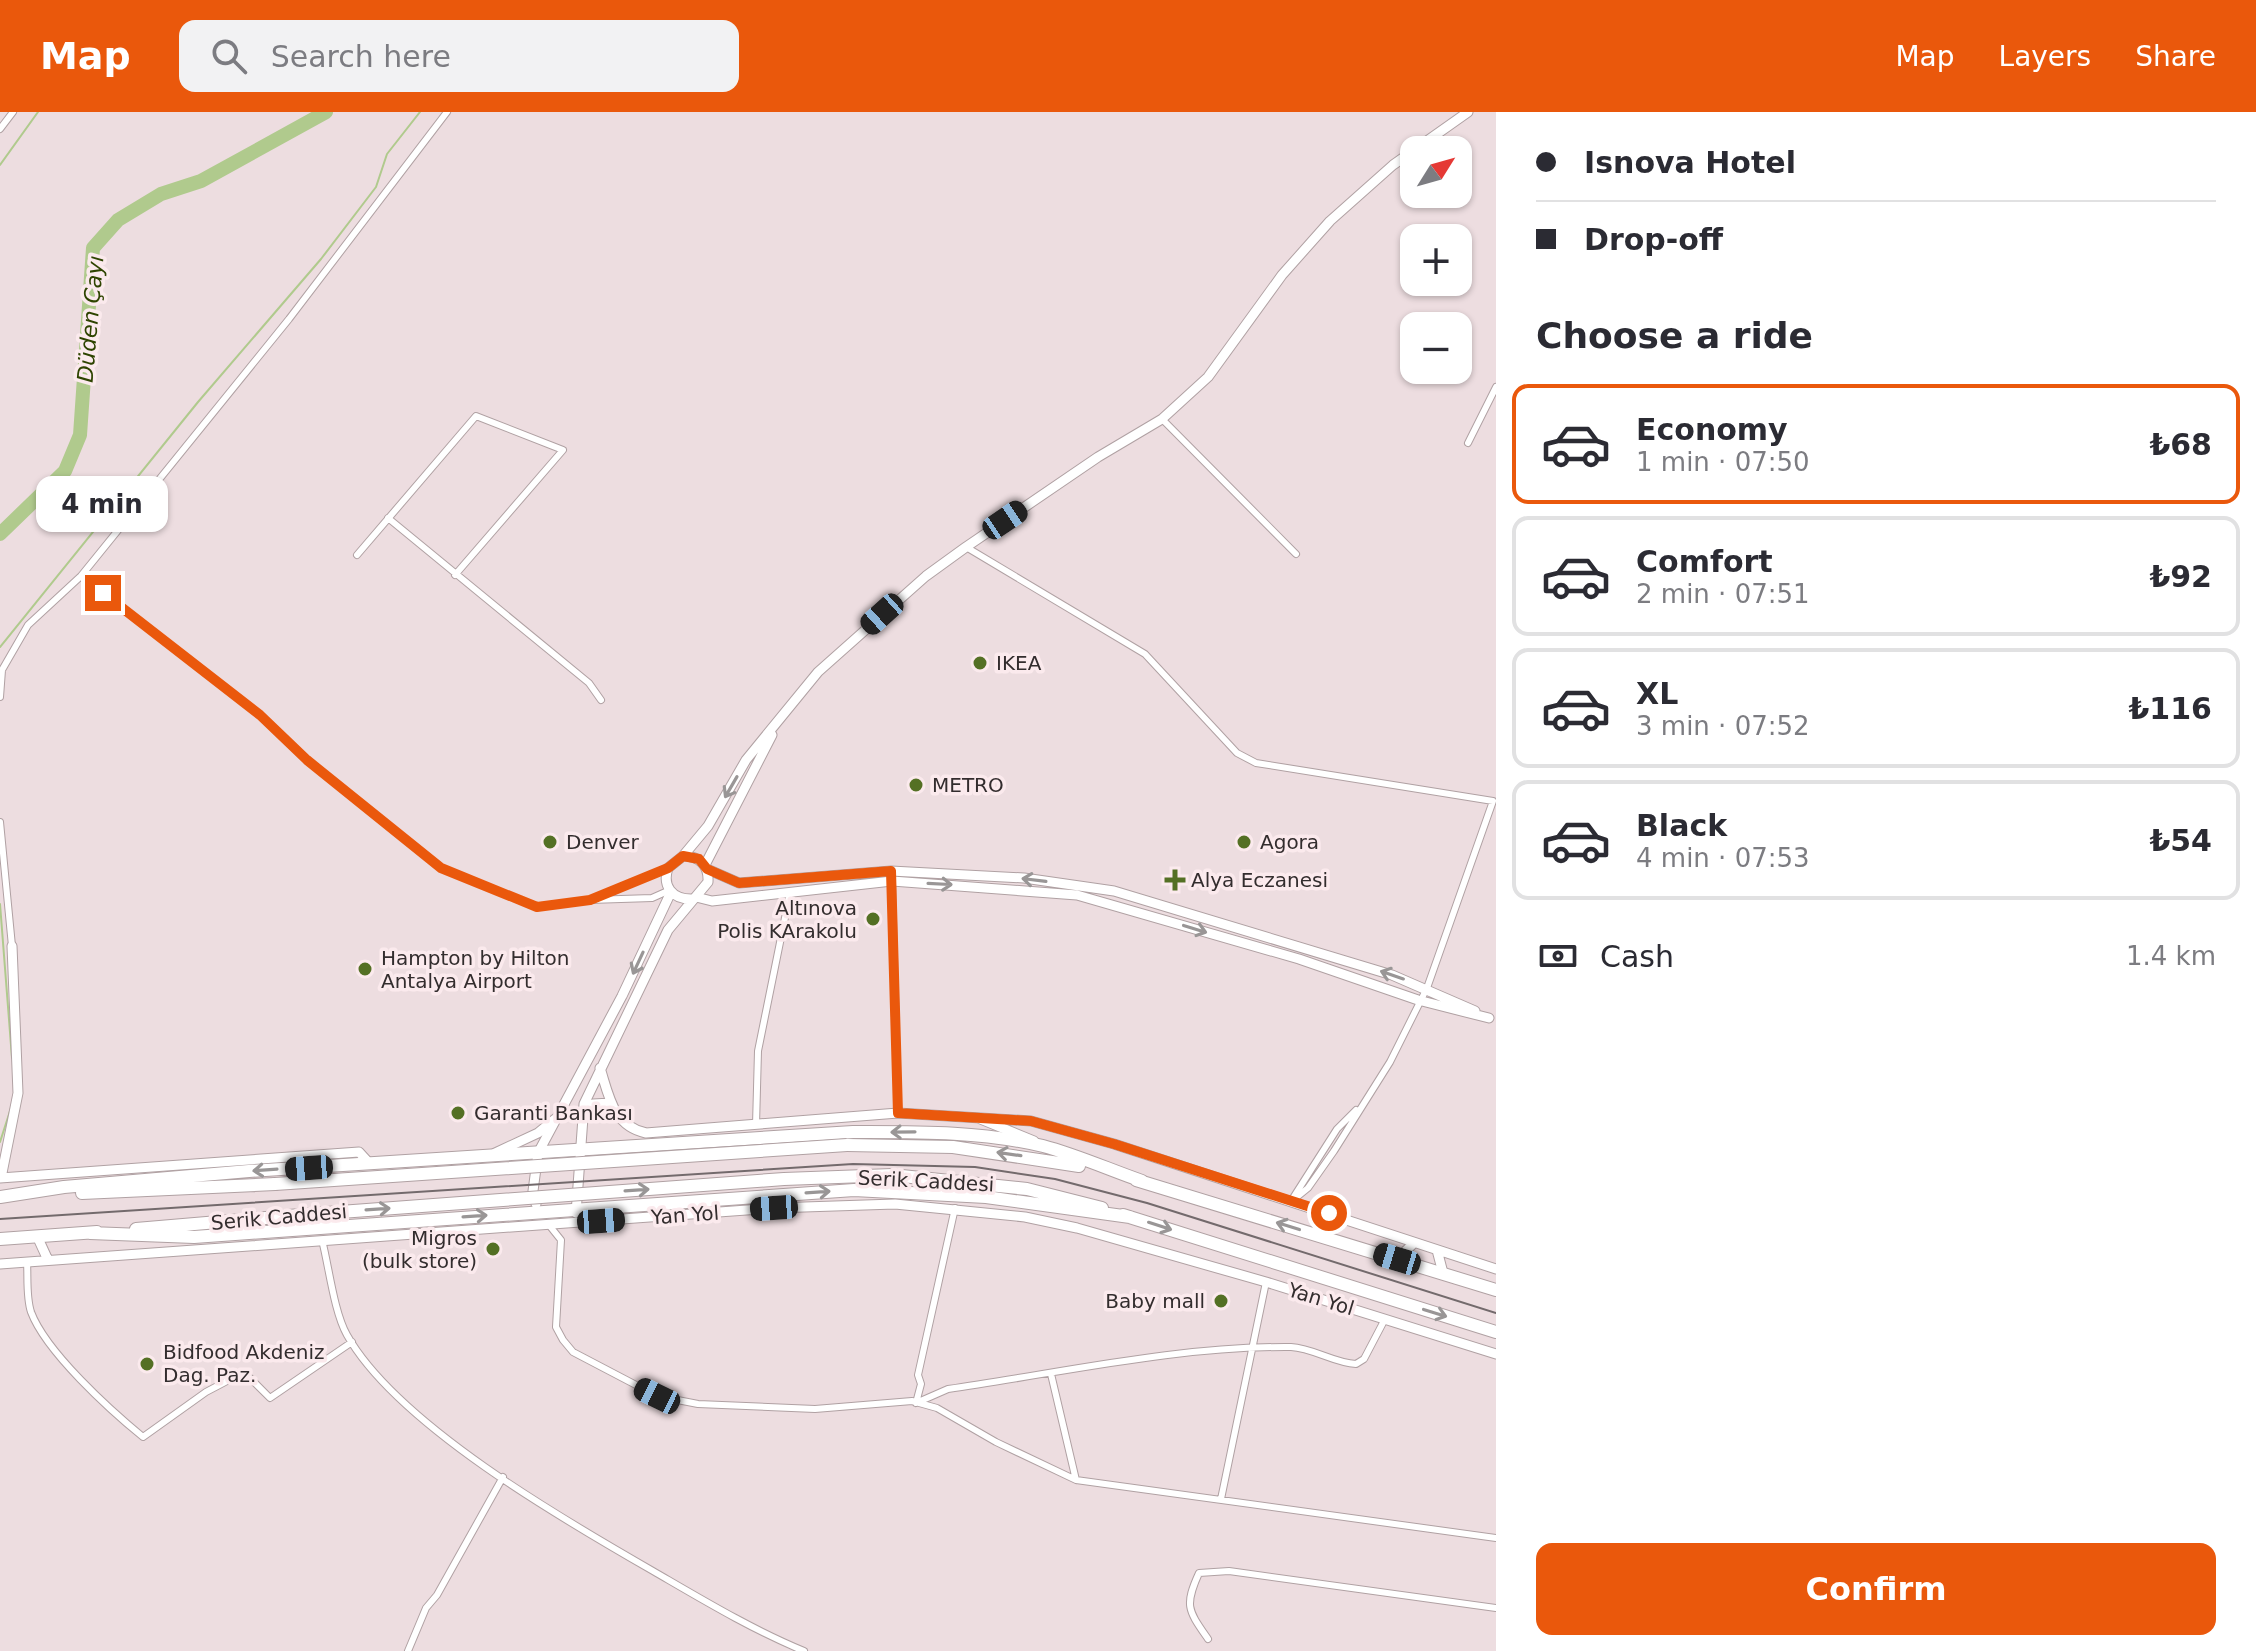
<!DOCTYPE html>
<html lang="en">
<head>
<meta charset="utf-8">
<style>
	body { margin:0; font-family:"DejaVu Sans",sans-serif; background:#f2f2f3; color:#2b2b33; height:100vh; display:flex; flex-direction:column; font-size:30px; white-space:nowrap }
	* { box-sizing:border-box; margin:0 }
	p { font-size:26px; color:#7c7c81 }
	.icon { flex:none; width:44px; height:44px; fill:none; stroke:currentColor; stroke-width:2; stroke-linecap:round; stroke-linejoin:round }
	.map { position:relative; flex:1; overflow:hidden }
	.sheet { display:flex; flex-direction:column; background:#fff; width:760px }
	.sheet>* { flex:none }
	.guide { display:grid; align-content:center; height:176px; padding:0 40px; background:#fff }
	.needle { width:52px; rotate:53deg }
	.tools { position:absolute; left:1400px; top:24px; display:grid; gap:16px }
	.tools a { display:grid; place-items:center; width:72px; height:72px; border-radius:16px; background:#fff; box-shadow:0 2px 6px #0004; font-size:40px }
	.end { position:absolute; width:36px; height:36px; margin:-18px; border:10px solid #ea580c; background:#fff; box-shadow:0 0 0 4px #fff }
	.from { border-radius:50% }
	.bubble { position:absolute; height:56px; border-radius:16px; background:#fff; box-shadow:0 2px 6px #0004; font-size:26px; font-weight:800; line-height:56px; text-align:center }
	.car { position:absolute; width:24px; height:48px; margin:-24px -12px; border-radius:10px; box-shadow:0 0 6px 2px #0007; background:linear-gradient(#222 24%,#8ab4d8 0 40%,#222 0 76%,#8ab4d8 0 86%,#222 0) }
	.guide b { display:flex; align-items:center; gap:28px; height:76px; font-size:30px }
	.guide b+b { border-top:2px solid #e1e1e2 }
	.guide i { width:20px; height:20px; background:#2b2b33 }
	ul { padding:0; list-style:none }
	li { display:flex; align-items:center; gap:24px; height:120px; margin:0 16px 12px; padding:0 24px; border:4px solid #e1e1e2; border-radius:16px }
	li div { flex:1 }
	li b { display:block; font-size:30px }
	li em { font-style:normal; font-weight:800 }
	li.selected { border-color:#ea580c }
	li>.icon { width:72px; height:72px; stroke-width:1.5 }
	h2 { padding:0 40px; font-size:36px; line-height:96px }
	.pay { display:flex; align-items:center; gap:20px; height:88px; padding:0 40px; font-size:30px }
	.pay p { margin-inline-start:auto }
	.cta { display:flex; gap:16px; margin-top:auto; padding:16px 40px }
	.cta a { flex:1; height:92px; border-radius:16px; background:#ea580c; color:#fff; font-size:32px; font-weight:800; line-height:92px; text-align:center }
	header { display:flex; align-items:center; gap:48px; box-sizing:border-box; height:112px; padding:0 40px; background:#ea580c; color:#fff }
	header strong { font-size:38px }
	nav { display:flex; gap:44px; margin-inline-start:auto; font-size:28px }
	.search { width:560px; height:72px; background:#f2f2f3; display:flex; align-items:center; gap:20px; box-sizing:border-box; padding:0 28px; border-radius:16px; color:#7c7c81; font-size:30px }
	main { display:flex; flex:1; min-height:0 }
	.map>svg:first-child { display:block }
	.lines { fill:none; stroke-linecap:round; stroke-linejoin:round }
	.stream { stroke:#b0ca8d; stroke-width:2 }
	.river { stroke:#b0ca8d; stroke-width:14 }
	.street-casing { stroke:#b0a1a3; stroke-width:8 }
	.secondary-casing { stroke:#b0a1a3; stroke-width:11 }
	.highway-casing { stroke:#b0a1a3; stroke-width:14 }
	.street { stroke:#fff; stroke-width:6 }
	.secondary { stroke:#fff; stroke-width:9 }
	.highway { stroke:#fff; stroke-width:12 }
	.tram { stroke:#736a6c; stroke-width:2 }
	.highway-bridge-casing { stroke:#b0a1a3; stroke-width:14; stroke-linecap:butt }
	.highway-bridge { stroke:#fff; stroke-width:12 }
	.oneway { stroke:#999696 }
	.route { stroke:#ea580c; stroke-width:10 }
	.poi-dot { fill:#547024; stroke:#fbeaed; stroke-width:3 }
	.labels { text-anchor:middle; stroke-width:7; stroke-linejoin:round; paint-order:stroke }
	.poi-label { font-size:20px; fill:#332d2e; stroke:#fbeaed; text-anchor:start }
	.street-label { font-size:20px; fill:#332d2e; stroke:#fbeaed }
	.water-label { font-size:22px; font-style:italic; fill:#2e4400; stroke:#fbeaed }
</style>
</head>
<body>
<header>
<strong>Map</strong>
<div class="search"><svg class="icon" aria-label="search" viewBox="0 0 24 24"><circle cx="10" cy="10" r="6"/><path d="M15 15l6 6"/></svg>Search here</div>
<nav><a>Map</a><a>Layers</a><a>Share</a></nav>
</header>
<main>
<div class="map">
<svg width="1496" height="1539" viewBox="0 0 1496 1539">
	<rect width="100%" height="100%" fill="#eddde0"/>
	<g class="lines">
		<path class="stream" d="M 0,53 L 38,0
			M 0,535 L 198,290 L 321,147 L 376,75 L 387,42 L 420,0
			M 0,792 L 12,946
			M 0,1030 L 11,996"/>
		<path class="river" d="M 0,422 L 65,359 L 80,323 L 93,136 L 118,108 L 161,82 L 201,69 L 326,0"/>
		<defs>
			<path id="street" d="M 0,17 L 13,0
				M 1162,307 L 1296,442
				M 1468,331 L 1496,275
				M 388,406 L 589,571 L 601,588
				M 966,435 L 1145,542 L 1237,641 L 1256,651 L 1493,689 L 1427,876 L 1390,950 L 1334,1039 L 1308,1076 L 1292,1089
				M 357,443 L 476,304 L 563,338 L 455,463
				M 81,464 L 260,603 L 307,648 L 441,756 L 537,795 L 590,788 L 652,786 L 670,778
				M 0,585 L 2,558 L 28,513 L 81,464 L 289,207 L 447,0
				M 0,710 L 12,834
				M 892,768 L 898,1001
				M 593,787 L 668,756
				M 756,1013 L 758,939 L 790,781
				M 1293,1086 L 1337,1017 L 1356,998
				M 549,1113 L 561,1128 L 556,1215 L 563,1228 L 573,1240 L 657,1284 L 698,1292 L 815,1297 L 912,1289 L 937,1296 L 996,1330 L 1076,1368
				M 322,1128 C 329,1155 334,1200 347,1223 C 397,1312 564,1408 653,1459 C 703,1488 751,1517 804,1539
				M 27,1150 C 28,1165 26,1185 31,1200 C 46,1240 110,1298 143,1325 L 206,1280 L 244,1260 L 270,1286 L 352,1230
				M 1051,1262 L 1076,1368 L 1496,1426
				M 916,1291 L 948,1277 C 1060,1261 1177,1234 1291,1235 C 1313,1236 1334,1251 1356,1252 L 1364,1247 L 1385,1207
				M 916,1291 L 921,1272 L 918,1263 L 955,1096
				M 1221,1387 L 1266,1170
				M 1208,1527 C 1188,1498 1184,1494 1199,1461 L 1229,1459 L 1496,1496
				M 408,1539 L 426,1496 L 437,1483 L 503,1365"/>
			<path id="secondary" d="M 705,753 L 772,623
				M 707,757 L 739,771 L 891,759 L 1024,766 L 1114,779 L 1392,863 L 1475,899
				M 696,785 L 712,789 L 892,769 L 1077,783 L 1299,847 L 1418,888 L 1489,906
				M 691,787 C 672,787 662,774 668,756 L 683,744 L 708,714 L 746,648 L 818,560 L 926,464 L 966,435 L 1098,345 L 1162,307 L 1208,265 L 1282,163 L 1330,109 L 1393,53 L 1468,0
				M 600,956 C 609,984 613,1014 646,1021 L 898,1001 L 1031,1009 L 1114,1032 L 1496,1157
				M 583,1001 L 593,992 L 611,991
				M 978,1006 L 1034,1029
				M 495,1041 L 538,1021 L 555,1007
				M 0,1066 L 359,1040 L 370,1052
				M 1,1066 L 18,981 L 12,834
				M 536,1092 L 533,1079 L 538,1041 L 622,884 L 671,780
				M 576,1101 L 584,992 L 668,818 L 708,770 C 709,753 699,744 683,744
				M 37,1124 L 48,1148
				M 1437,1138 L 1443,1161
				M 1397,1147 L 1414,1131
				M 0,1152 L 774,1096 L 895,1092 L 1025,1105 L 1077,1116 L 1266,1170 L 1496,1242"/>
			<path id="highway" d="M 847,1033 L 953,1035 L 1079,1054
				M 892,1063 L 1027,1077 L 1102,1096
				M 1136,1068 L 1496,1178
				M 82,1081 L 275,1072
				M 0,1085 L 64,1075 L 249,1059 L 853,1020 C 916,1020 981,1019 1043,1034 C 1077,1043 1110,1058 1142,1069
				M 1123,1103 L 1496,1220
				M 136,1117 L 300,1103
				M 90,1121 L 194,1125 L 854,1078 L 986,1085 L 1130,1105
				M 0,1127 L 97,1120"/>
		</defs>
		<use href="#street" class="street-casing"/>
		<use href="#secondary" class="secondary-casing"/>
		<use href="#highway" class="highway-casing"/>
		<use href="#street" class="street"/>
		<use href="#secondary" class="secondary"/>
		<use href="#highway" class="highway"/>
		<path class="tram" d="M 0,1107 L 853,1052 L 975,1055 L 1055,1067 L 1147,1091 L 1496,1201"/>
		<defs>
			<path id="highway-bridge" d="M 275,1072 L 847,1033
				M 300,1103 L 784,1067 L 892,1063"/>
		</defs>
		<use href="#highway-bridge" class="highway-bridge-casing"/>
		<use href="#highway-bridge" class="highway-bridge"/>
	</g>
	<defs><path id="oneway-shaft" d="M-6 0H5M1.5-3L5.5 0L1.5 3" fill="none" stroke-width="1.6" stroke-linecap="round" stroke-linejoin="round" transform="scale(2)"/></defs>
	<g class="oneway">
		<use href="#oneway-shaft" transform="translate(731 675) rotate(120)"/>
		<use href="#oneway-shaft" transform="translate(1034 768) rotate(-173)"/>
		<use href="#oneway-shaft" transform="translate(940 772) rotate(3)"/>
		<use href="#oneway-shaft" transform="translate(1195 817) rotate(17)"/>
		<use href="#oneway-shaft" transform="translate(638 851) rotate(115)"/>
		<use href="#oneway-shaft" transform="translate(1392 863) rotate(-161)"/>
		<use href="#oneway-shaft" transform="translate(903 1020) rotate(179)"/>
		<use href="#oneway-shaft" transform="translate(1009 1042) rotate(-172)"/>
		<use href="#oneway-shaft" transform="translate(265 1058) rotate(176)"/>
		<use href="#oneway-shaft" transform="translate(637 1078) rotate(-4)"/>
		<use href="#oneway-shaft" transform="translate(818 1080) rotate(-4)"/>
		<use href="#oneway-shaft" transform="translate(378 1097) rotate(-4)"/>
		<use href="#oneway-shaft" transform="translate(475 1104) rotate(-4)"/>
		<use href="#oneway-shaft" transform="translate(1160 1114) rotate(18)"/>
		<use href="#oneway-shaft" transform="translate(1288 1114) rotate(-163)"/>
		<use href="#oneway-shaft" transform="translate(1435 1201) rotate(17)"/>
	</g>
	<g class="lines">
		<path class="route" d="M 103,481 L 260,603 L 307,648 L 441,756 L 537,795 L 590,788 L 668,756 L 683,744 L 699,747 L 707,757 L 739,771 L 891,759 L 898,1001 L 1031,1009 L 1114,1032 L 1329,1101"/>
	</g>
	<g class="poi-dot">
		<circle cx="980" cy="551" r="8"/>
		<circle cx="916" cy="673" r="8"/>
		<circle cx="550" cy="730" r="8"/>
		<circle cx="1244" cy="730" r="8"/>
		<path d="M1171 756h8v8h8v8h-8v8h-8v-8h-8v-8h8z"/>
		<circle cx="873" cy="807" r="8"/>
		<circle cx="365" cy="857" r="8"/>
		<circle cx="458" cy="1001" r="8"/>
		<circle cx="493" cy="1137" r="8"/>
		<circle cx="1221" cy="1189" r="8"/>
		<circle cx="147" cy="1252" r="8"/>
	</g>
	<g class="labels">
		<g class="poi-label">
			<text x="996" y="558">IKEA</text>
			<text x="932" y="680">METRO</text>
			<text x="566" y="737">Denver</text>
			<text x="1260" y="737">Agora</text>
			<text x="1191" y="775">Alya Eczanesi</text>
			<text x="857" y="803" text-anchor="end">Altınova<tspan x="857" dy="23">Polis KArakolu</tspan></text>
			<text x="381" y="853">Hampton by Hilton<tspan x="381" dy="23">Antalya Airport</tspan></text>
			<text x="474" y="1008">Garanti Bankası</text>
			<text x="477" y="1133" text-anchor="end">Migros<tspan x="477" dy="23">(bulk store)</tspan></text>
			<text x="1205" y="1196" text-anchor="end">Baby mall</text>
			<text x="163" y="1247">Bidfood Akdeniz<tspan x="163" dy="23">Dag. Paz.</tspan></text>
		</g>
		<g class="street-label">
			<text transform="translate(926 1069) rotate(3)" y="7">Serik Caddesi</text>
			<text transform="translate(685 1103) rotate(-4)" y="7">Yan Yol</text>
			<text transform="translate(279 1105) rotate(-5)" y="7">Serik Caddesi</text>
			<text transform="translate(1321 1187) rotate(17)" y="7">Yan Yol</text>
		</g>
		<g class="water-label">
			<text transform="translate(90 207) rotate(-85)" y="8">Düden Çayı</text>
		</g>
	</g>
</svg>
<div class="tools">
<a><svg class="needle" viewBox="-14 -14 28 28"><path d="M0-13l5 13h-10z" fill="#e53935"/><path d="M0 13l5-13h-10z" fill="#7c7c81"/></svg></a>
<a>+</a>
<a>−</a>
</div>
<i class="end from" style="left:1329px;top:1101px"></i>
<i class="end" style="left:103px;top:481px"></i>
<div class="bubble" style="left:36px;top:364px;width:132px">4 min</div>
<i class="car" style="left:1005px;top:408px;rotate:56deg"></i>
<i class="car" style="left:882px;top:502px;rotate:228deg"></i>
<i class="car" style="left:309px;top:1056px;rotate:266deg"></i>
<i class="car" style="left:774px;top:1096px;rotate:266deg"></i>
<i class="car" style="left:601px;top:1109px;rotate:86deg"></i>
<i class="car" style="left:1397px;top:1147px;rotate:287deg"></i>
<i class="car" style="left:657px;top:1284px;rotate:296deg"></i>
</div>
<section class="sheet">
<div class="guide">
<b><i class="from"></i>Isnova Hotel</b>
<b><i></i>Drop-off</b>
</div>
<h2>Choose a ride</h2>
<ul>
<li class="selected"><svg class="icon" aria-label="car" viewBox="0 0 24 24"><path d="M5 17H2v-5l4-1 3-4h7l3 4 3 1v5h-3M9 17h6M6 11h13"/><circle cx="7" cy="17" r="2"/><circle cx="17" cy="17" r="2"/></svg><div><b>Economy</b><p>1 min · 07:50</p></div><em>₺68</em></li>
<li><svg class="icon" aria-label="car" viewBox="0 0 24 24"><path d="M5 17H2v-5l4-1 3-4h7l3 4 3 1v5h-3M9 17h6M6 11h13"/><circle cx="7" cy="17" r="2"/><circle cx="17" cy="17" r="2"/></svg><div><b>Comfort</b><p>2 min · 07:51</p></div><em>₺92</em></li>
<li><svg class="icon" aria-label="car" viewBox="0 0 24 24"><path d="M5 17H2v-5l4-1 3-4h7l3 4 3 1v5h-3M9 17h6M6 11h13"/><circle cx="7" cy="17" r="2"/><circle cx="17" cy="17" r="2"/></svg><div><b>XL</b><p>3 min · 07:52</p></div><em>₺116</em></li>
<li><svg class="icon" aria-label="car" viewBox="0 0 24 24"><path d="M5 17H2v-5l4-1 3-4h7l3 4 3 1v5h-3M9 17h6M6 11h13"/><circle cx="7" cy="17" r="2"/><circle cx="17" cy="17" r="2"/></svg><div><b>Black</b><p>4 min · 07:53</p></div><em>₺54</em></li>
</ul>
<div class="pay"><svg class="icon" aria-label="cash" viewBox="0 0 24 24"><path d="M3 7h18v10H3z"/><circle cx="12" cy="12" r="2"/></svg>Cash<p>1.4 km</p></div>
<div class="cta"><a>Confirm</a></div>
</section>
</main>
</body>
</html>
